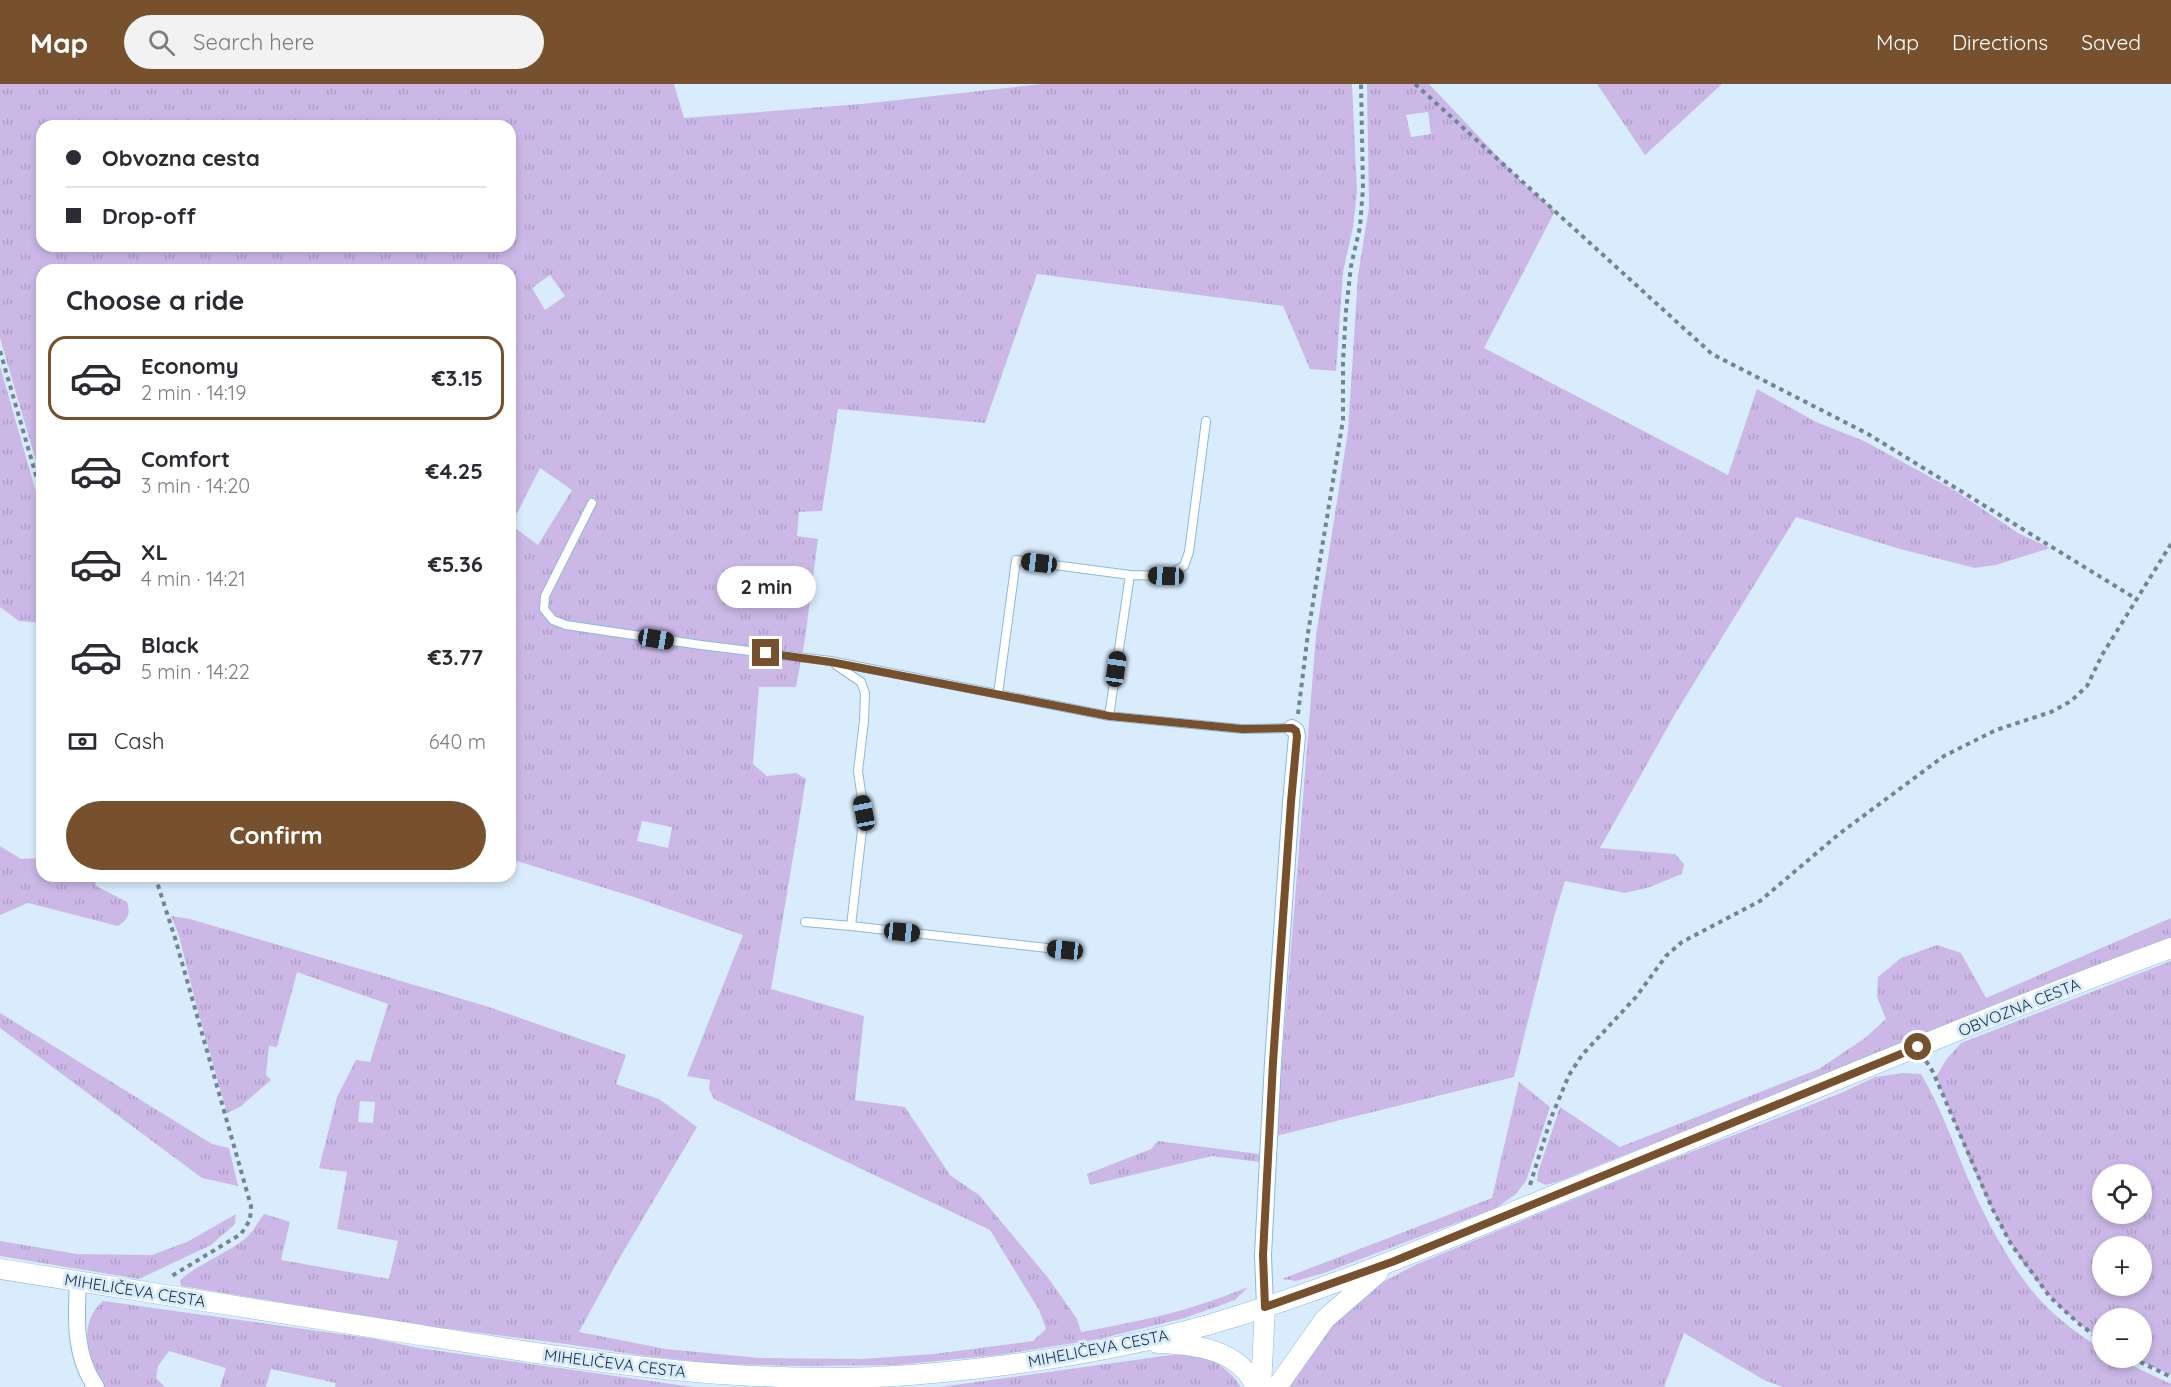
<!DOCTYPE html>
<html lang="en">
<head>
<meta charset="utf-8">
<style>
	body { margin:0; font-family:Quicksand,sans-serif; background:#f2f2f3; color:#2b2b33; height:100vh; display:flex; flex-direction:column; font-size:22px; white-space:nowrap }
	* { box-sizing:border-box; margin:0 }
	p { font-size:20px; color:#7c7c81 }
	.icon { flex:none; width:33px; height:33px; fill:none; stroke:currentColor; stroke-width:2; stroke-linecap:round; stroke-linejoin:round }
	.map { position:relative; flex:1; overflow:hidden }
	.details { position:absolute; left:36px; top:180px; width:480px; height:618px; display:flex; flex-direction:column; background:#fff; border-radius:18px; box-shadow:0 3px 9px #0003 }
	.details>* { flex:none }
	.banner { position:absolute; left:36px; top:36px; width:480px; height:132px; border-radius:18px; box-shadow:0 3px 9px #0003; display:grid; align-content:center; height:132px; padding:0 30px; background:#fff }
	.buttons { position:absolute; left:2092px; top:1080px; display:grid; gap:12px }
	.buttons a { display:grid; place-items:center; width:60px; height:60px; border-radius:50%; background:#fff; box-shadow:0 3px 9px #0003; font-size:30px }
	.end { position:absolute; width:27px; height:27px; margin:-14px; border:8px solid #77512d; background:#fff; box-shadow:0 0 0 3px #fff }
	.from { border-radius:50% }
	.bubble { position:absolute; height:42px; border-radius:21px; background:#fff; box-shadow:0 3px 9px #0003; font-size:20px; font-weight:700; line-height:42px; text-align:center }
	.car { position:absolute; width:18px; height:36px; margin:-18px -9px; border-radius:8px; box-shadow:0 0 4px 2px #0007; background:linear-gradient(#222 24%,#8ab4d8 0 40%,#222 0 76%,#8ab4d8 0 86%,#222 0) }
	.banner b { display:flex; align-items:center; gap:21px; height:57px; font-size:22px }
	.banner b+b { border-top:2px solid #e1e1e2 }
	.banner i { width:15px; height:15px; background:#2b2b33 }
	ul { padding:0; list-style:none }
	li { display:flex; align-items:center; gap:18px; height:84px; margin:0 12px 9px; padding:0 18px; border:3px solid transparent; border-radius:18px }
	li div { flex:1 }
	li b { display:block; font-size:22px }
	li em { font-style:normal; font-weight:700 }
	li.selected { border-color:#77512d }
	li>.icon { width:54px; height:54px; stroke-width:1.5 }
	h2 { padding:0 30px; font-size:27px; line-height:72px }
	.pay { display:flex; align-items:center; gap:15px; height:66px; padding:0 30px; font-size:22px }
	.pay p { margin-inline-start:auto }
	.primary-button { display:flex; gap:12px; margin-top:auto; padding:12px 30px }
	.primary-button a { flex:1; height:69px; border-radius:36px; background:#77512d; color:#fff; font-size:24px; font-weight:700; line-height:69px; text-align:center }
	header { display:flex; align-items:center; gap:36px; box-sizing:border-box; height:84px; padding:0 30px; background:#77512d; color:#fff }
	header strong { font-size:28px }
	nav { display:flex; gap:33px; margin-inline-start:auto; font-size:21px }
	.search { width:420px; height:54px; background:#f2f2f3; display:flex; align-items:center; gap:15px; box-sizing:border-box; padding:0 21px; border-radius:33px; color:#7c7c81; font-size:22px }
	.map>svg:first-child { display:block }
	.grass { fill:url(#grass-tufts); fill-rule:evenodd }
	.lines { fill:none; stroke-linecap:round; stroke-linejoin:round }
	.service-casing { stroke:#89b9e0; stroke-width:10 }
	.minor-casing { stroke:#89b9e0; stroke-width:18 }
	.tertiary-casing { stroke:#89b9e0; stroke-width:21 }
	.path { stroke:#728595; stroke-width:4; stroke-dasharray:4.5 4.5; stroke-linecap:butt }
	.service { stroke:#fff; stroke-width:8 }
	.minor { stroke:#fff; stroke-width:16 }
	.tertiary { stroke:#fff; stroke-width:20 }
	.route { stroke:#77512d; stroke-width:8 }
	.labels { text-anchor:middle; stroke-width:6; stroke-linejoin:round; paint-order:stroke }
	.street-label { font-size:16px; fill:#192c3c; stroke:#d9ecfd }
</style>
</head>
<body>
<header>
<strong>Map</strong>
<div class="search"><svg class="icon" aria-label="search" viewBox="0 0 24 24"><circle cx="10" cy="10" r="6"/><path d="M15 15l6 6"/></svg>Search here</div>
<nav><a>Map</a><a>Directions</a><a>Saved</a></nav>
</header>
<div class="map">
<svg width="2171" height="1303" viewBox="0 0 2171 1303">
	<defs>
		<pattern id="grass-tufts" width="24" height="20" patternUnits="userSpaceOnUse" patternTransform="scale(1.5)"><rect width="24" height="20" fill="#cbb8e7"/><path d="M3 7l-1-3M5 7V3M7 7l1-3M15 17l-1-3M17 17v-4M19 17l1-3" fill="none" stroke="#ae9ec7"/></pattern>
	</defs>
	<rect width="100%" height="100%" fill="#d9ecfd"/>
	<path class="grass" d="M 0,0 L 674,0 L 684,34 L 861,20 L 1042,0 L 1352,0 L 1357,107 L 1353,143 L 1343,188 L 1336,287 L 1310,285 L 1283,222 L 1037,190 L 985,339 L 838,325 L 822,427 L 799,428 L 797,452 L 818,455 L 805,555 L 796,603 L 759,603 L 753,680 L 767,692 L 796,689 L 806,695 L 771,905 L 864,932 L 855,1016 L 905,1023 L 950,1091 L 979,1111 L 1049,1195 L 1077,1235 L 1081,1248 C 1140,1237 1192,1227 1248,1203 L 1235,1216 L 1185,1234 L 1099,1255 L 998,1271 L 898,1281 L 803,1282 L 720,1280 L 645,1272 L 566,1260 L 420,1241 L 181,1202 L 180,1196 C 200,1179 226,1170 246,1154 C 253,1148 258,1138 264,1130 L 290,1138 L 281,1176 L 389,1195 L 398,1157 L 337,1145 L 347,1088 L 319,1084 L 337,1013 L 356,976 L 370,978 L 388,920 L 297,888 L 277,963 L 269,962 L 266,991 L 271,996 L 240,1023 L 227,1029 L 196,920 L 179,852 L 171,832 L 190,835 L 486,922 L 626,971 L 616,1000 L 659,1015 L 697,1043 L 616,1180 L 579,1248 L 666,1265 L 759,1274 L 861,1275 L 934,1270 L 1033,1257 L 1046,1245 L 1039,1226 L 990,1146 L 714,1015 L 709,1005 L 710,996 L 687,992 L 743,851 L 634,813 L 510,775 L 510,186 L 42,186 L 42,398 L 0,254 ZM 42,42 L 510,42 L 510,162 L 42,162 ZM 550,191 L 565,212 L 545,226 L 532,204 ZM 540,384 L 572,406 L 538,461 L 511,441 ZM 642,737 L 672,743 L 668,764 L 637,757 ZM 360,1017 L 375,1018 L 373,1039 L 358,1038 Z
		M 1367,0 L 1429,0 L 1521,97 L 1555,127 L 1484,264 L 1728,391 L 1757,305 L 1816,338 L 1864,357 L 1954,406 L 2018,449 L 2050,464 L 1996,481 L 1975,484 L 1900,465 L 1796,433 L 1675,630 L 1600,764 L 1675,770 L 1684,780 L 1682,790 L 1650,803 L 1625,809 L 1565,797 L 1554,833 L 1514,993 L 1276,1052 L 1316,551 L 1348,347 L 1358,191 L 1369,124 ZM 1428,28 L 1431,50 L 1411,53 L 1406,31 Z
		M 1597,0 L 1722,0 L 1645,71 Z
		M 0,282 L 42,429 L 42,539 L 19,537 L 0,523 Z
		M 0,762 L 21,775 L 42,774 L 42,792 L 94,792 L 96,802 L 127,818 C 131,829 128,836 118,842 L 28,819 L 0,831 Z
		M 2171,834 L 2171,854 L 1557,1098 L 1546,1101 L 1537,1097 L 1538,1088 L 1560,1023 L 1620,1063 L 1819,985 L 1865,954 L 1886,935 L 1877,913 L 1878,893 L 1901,874 L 1937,861 L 1961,869 L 1986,914 Z
		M 2171,877 L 2171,1291 L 2133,1274 L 2142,1274 L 2142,1234 L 2103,1234 L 2103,1257 C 2007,1195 1978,1093 1936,993 L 1946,976 L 1961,959 ZM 2142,1090 L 2142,1130 L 2103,1130 L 2103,1090 ZM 2103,1162 L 2142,1162 L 2142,1202 L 2103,1202 Z
		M 0,929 L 212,1060 L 229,1064 L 238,1102 L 202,1094 L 0,944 Z
		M 1903,989 L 1921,990 C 1943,1027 1956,1068 1974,1108 C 1989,1142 2016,1191 2042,1218 C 2060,1237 2081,1252 2103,1266 L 2103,1274 L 2116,1274 L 2171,1300 L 2171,1303 L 1783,1303 L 1764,1296 L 1684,1249 L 1664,1303 L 1289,1303 C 1305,1275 1322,1245 1347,1223 C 1367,1206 1392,1193 1415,1181 L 1632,1091 L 1841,1009 L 1875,993 Z
		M 1519,998 L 1550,1023 L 1526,1097 L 1516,1110 L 1496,1124 L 1324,1189 L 1296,1197 L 1282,1195 L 1492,1114 Z
		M 1158,1057 L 1259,1070 L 1259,1078 L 1212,1072 L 1090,1101 L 1087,1090 L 1151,1065 Z
		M 236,1130 L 235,1140 L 211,1161 L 139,1195 L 0,1172 L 0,1157 L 77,1170 L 152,1171 L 187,1158 Z
		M 103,1217 L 376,1255 L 419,1264 L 693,1303 L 335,1303 L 336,1299 L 271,1285 L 266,1303 L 220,1303 L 226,1284 L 169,1267 L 158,1282 L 156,1294 L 165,1303 L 104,1303 C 89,1277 76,1240 103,1217 Z
		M 1171,1271 C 1203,1270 1223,1276 1241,1303 L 940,1303 Z"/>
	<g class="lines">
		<defs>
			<path id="service" d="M 592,419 L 545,512 L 544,525 L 553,536 L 566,541 L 701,561 L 831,577 L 1109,632 L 1242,645 L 1292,644
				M 998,610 L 1016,476 L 1130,491
				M 1109,632 L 1130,491 L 1165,492 L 1184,482 L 1189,468 L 1206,337
				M 805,838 L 851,842 L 864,729 L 858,687 L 864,637 L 865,609 L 861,598 L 836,581
				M 851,842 L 1065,866"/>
			<path id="minor" d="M 78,1198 C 76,1234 74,1272 96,1303
				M 1265,1223 L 1263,1171 L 1273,978 L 1291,718 L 1297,652 L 1296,647 L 1292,644"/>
			<path id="tertiary" d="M 0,1185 C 138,1207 276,1228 414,1250 C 578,1276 743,1303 910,1291 C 1011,1283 1113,1268 1211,1240 C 1338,1203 1460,1149 1582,1100 C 1778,1021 1973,937 2171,864
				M 1157,1259 C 1194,1260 1239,1265 1256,1303
				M 1261,1303 L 1265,1223
				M 1277,1303 L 1325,1235 L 1378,1189"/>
		</defs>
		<use href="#service" class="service-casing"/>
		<use href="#minor" class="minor-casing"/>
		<use href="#tertiary" class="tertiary-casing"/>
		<path class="path" d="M 1415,0 L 1712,270 L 1868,350 L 2138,516
			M 0,267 L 42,412
			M 1298,630 L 1308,549 L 1343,336 L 1343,278 L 1346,227 L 1351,182 L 1360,143 L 1363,104 L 1361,0
			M 155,792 L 175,854 L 251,1122 L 250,1136 L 241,1150 L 170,1193
			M 1926,977 L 1933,988 L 1992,1124 L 2011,1160 L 2050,1213 L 2077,1238 L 2103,1258
			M 1530,1101 L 1551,1034 L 1569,991 L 1582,971 L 1636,913 L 1666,872 L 1682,858 L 1760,817 L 1839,750 L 1944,672 L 1996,646 L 2051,628 L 2071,617 L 2087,602 L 2102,571 L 2171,460
			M 2132,1274 L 2171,1293"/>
		<use href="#service" class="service"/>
		<use href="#minor" class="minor"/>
		<use href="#tertiary" class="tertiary"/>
	</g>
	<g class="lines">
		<path class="route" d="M 766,569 L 831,578 L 1109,632 L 1242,645 L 1292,644 L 1296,647 L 1297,652 L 1291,718 L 1273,978 L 1263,1171 L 1265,1223 L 1392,1178 L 1918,963"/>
	</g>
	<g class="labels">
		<g class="street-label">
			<text transform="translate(2019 923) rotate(-22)" y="6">OBVOZNA CESTA</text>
			<text transform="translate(135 1206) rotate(9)" y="6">MIHELIČEVA CESTA</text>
			<text transform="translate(1098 1264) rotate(-11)" y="6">MIHELIČEVA CESTA</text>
			<text transform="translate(615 1279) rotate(7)" y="6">MIHELIČEVA CESTA</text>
		</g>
	</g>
</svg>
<div class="buttons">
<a><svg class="icon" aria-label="locate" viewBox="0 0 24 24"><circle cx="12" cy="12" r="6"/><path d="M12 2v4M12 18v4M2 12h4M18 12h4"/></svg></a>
<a>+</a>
<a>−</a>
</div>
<i class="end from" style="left:1918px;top:963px"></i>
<i class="end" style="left:766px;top:569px"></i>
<div class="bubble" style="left:717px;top:482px;width:99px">2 min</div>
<i class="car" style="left:1039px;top:479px;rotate:277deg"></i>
<i class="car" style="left:1166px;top:492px;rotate:272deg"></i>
<i class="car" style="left:656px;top:555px;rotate:99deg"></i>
<i class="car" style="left:1116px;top:585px;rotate:8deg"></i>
<i class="car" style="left:864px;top:729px;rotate:349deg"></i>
<i class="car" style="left:902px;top:848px;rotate:96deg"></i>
<i class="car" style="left:1065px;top:866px;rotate:276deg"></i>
<div class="banner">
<b><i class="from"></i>Obvozna cesta</b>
<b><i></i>Drop-off</b>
</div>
<section class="details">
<h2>Choose a ride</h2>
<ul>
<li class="selected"><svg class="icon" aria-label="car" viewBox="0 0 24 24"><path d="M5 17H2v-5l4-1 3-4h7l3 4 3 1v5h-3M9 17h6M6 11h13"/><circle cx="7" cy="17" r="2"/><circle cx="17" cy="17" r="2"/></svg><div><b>Economy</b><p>2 min · 14:19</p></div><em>€3.15</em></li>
<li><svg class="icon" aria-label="car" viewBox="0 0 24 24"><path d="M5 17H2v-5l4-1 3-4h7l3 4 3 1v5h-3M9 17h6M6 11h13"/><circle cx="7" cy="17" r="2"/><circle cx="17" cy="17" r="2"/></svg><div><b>Comfort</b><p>3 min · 14:20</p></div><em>€4.25</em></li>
<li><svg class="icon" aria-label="car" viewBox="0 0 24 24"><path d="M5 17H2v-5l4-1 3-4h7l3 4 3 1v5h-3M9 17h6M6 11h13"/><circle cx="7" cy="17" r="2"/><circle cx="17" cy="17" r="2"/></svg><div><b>XL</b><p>4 min · 14:21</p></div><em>€5.36</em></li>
<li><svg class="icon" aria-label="car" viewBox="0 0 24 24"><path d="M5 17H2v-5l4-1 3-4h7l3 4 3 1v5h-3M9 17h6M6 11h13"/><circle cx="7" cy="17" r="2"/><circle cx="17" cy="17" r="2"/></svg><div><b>Black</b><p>5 min · 14:22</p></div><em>€3.77</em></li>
</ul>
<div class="pay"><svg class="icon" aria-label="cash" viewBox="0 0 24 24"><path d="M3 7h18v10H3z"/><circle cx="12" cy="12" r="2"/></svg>Cash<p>640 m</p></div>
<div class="primary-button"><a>Confirm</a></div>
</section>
</div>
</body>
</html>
